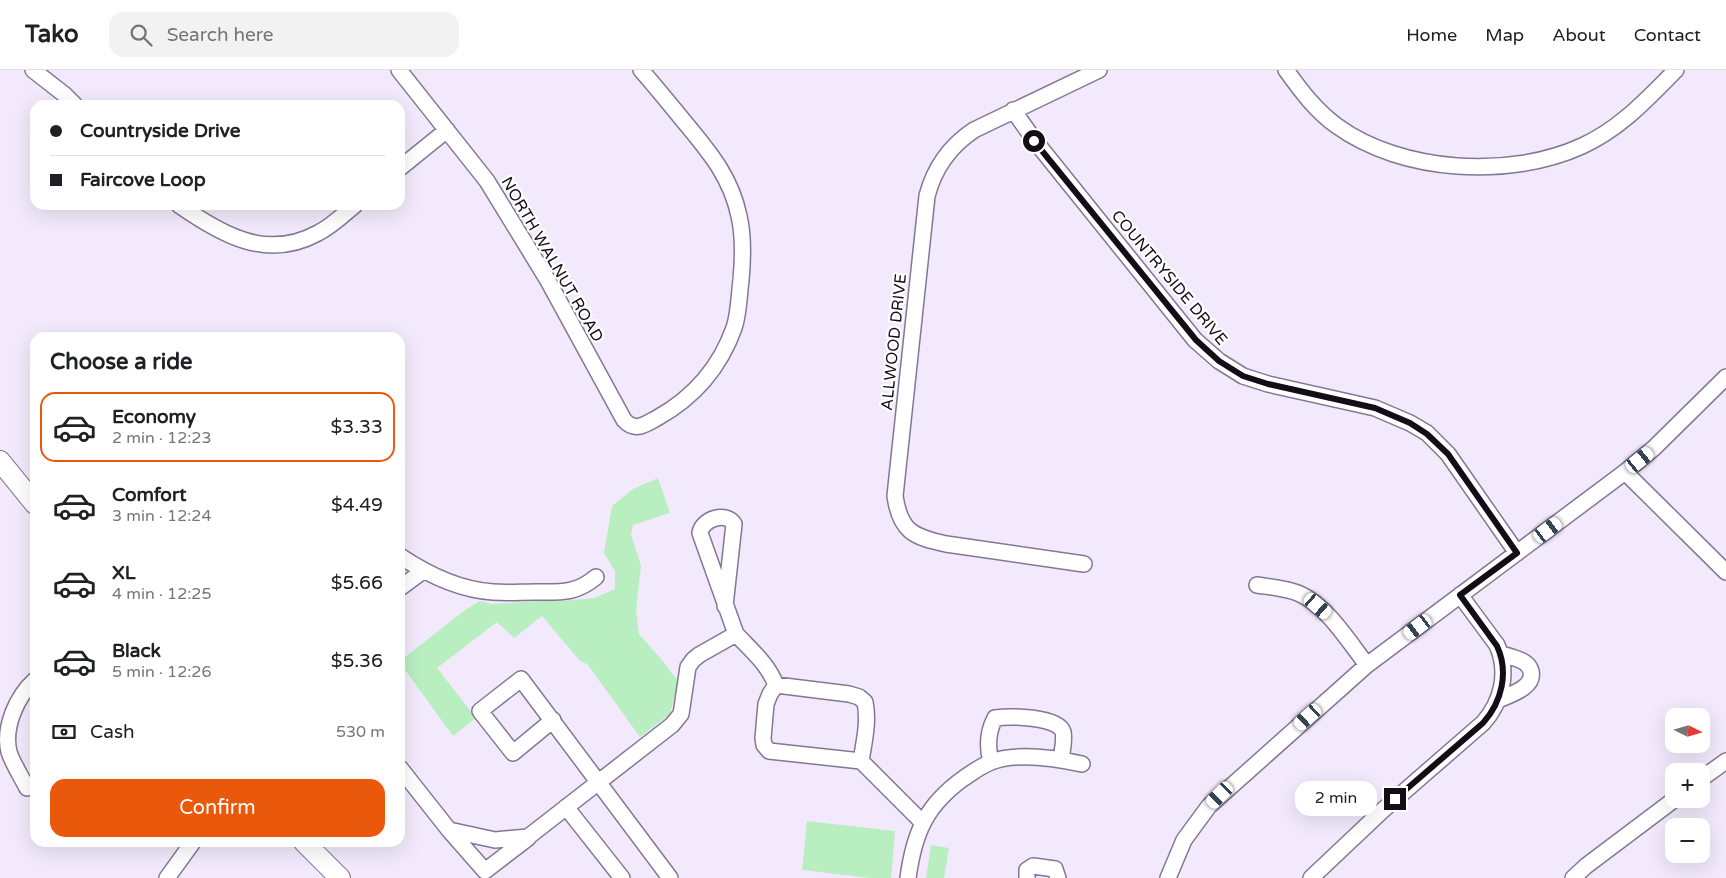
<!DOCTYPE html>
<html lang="en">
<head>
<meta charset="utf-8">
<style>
	body { margin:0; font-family:"Varela Round",sans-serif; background:#f2f2f2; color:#202124; height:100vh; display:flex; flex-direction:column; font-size:19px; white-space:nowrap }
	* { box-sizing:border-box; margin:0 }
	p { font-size:16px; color:#757577 }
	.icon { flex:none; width:28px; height:28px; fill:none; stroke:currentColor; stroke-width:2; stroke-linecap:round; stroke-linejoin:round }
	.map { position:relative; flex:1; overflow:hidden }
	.side { position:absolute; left:30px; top:262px; width:375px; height:515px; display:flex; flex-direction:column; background:#fff; border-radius:15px; box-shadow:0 5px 20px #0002 }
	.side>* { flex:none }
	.guide { position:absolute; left:30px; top:30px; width:375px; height:110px; border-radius:15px; box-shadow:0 5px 20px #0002; display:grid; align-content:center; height:110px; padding:0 20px; background:#fff }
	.needle { width:32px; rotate:95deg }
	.controls { position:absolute; left:1665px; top:638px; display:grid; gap:10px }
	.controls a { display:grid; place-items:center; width:45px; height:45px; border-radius:10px; background:#fff; box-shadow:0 5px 20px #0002; font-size:25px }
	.end { position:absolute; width:22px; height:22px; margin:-11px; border:6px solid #120d17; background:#fff; box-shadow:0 0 0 2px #fff }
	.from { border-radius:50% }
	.bubble { position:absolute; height:35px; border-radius:15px; background:#fff; box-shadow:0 5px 20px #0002; font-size:16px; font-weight:600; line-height:35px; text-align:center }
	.car { position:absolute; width:15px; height:30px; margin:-15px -8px; border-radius:6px; box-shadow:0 0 4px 1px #0007; background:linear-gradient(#fff 24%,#345 0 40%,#fff 0 76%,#345 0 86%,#fff 0) }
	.guide b { display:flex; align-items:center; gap:18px; height:48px; font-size:19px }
	.guide b+b { border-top:1px solid #e0e0e0 }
	.guide i { width:12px; height:12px; background:#202124 }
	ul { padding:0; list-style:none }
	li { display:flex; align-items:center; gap:15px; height:70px; margin:0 10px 8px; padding:0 10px; border:2px solid transparent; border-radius:15px }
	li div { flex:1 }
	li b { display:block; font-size:19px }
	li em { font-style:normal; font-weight:600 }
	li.on { border-color:#ea580c }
	li>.icon { width:45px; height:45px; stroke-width:1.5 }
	h2 { padding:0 20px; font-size:22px; line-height:60px }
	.pay { display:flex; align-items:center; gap:12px; height:55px; padding:0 20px; font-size:19px }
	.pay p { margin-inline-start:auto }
	.button { display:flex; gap:10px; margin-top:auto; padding:10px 20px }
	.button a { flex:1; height:58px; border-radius:15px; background:#ea580c; color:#fff; font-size:20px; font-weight:600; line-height:58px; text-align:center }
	header { display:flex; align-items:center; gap:30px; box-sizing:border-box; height:70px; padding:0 25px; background:#fff; border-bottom:1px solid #e0e0e0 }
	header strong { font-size:24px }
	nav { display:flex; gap:28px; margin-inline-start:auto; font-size:18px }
	.search { width:350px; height:45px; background:#f2f2f2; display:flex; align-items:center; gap:12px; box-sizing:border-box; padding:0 18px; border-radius:15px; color:#757577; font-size:19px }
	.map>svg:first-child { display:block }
	.green { fill:#b9eec1 }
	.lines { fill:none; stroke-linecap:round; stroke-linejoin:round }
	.minor-casing { stroke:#847793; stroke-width:18 }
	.major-casing { stroke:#847793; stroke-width:22 }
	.minor { stroke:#fff; stroke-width:15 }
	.major { stroke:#fff; stroke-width:20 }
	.route { stroke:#120d17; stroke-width:6 }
	.labels { text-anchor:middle; stroke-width:4.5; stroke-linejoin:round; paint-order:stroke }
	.street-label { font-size:16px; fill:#120d17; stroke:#fff }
</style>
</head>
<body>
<header>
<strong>Tako</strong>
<div class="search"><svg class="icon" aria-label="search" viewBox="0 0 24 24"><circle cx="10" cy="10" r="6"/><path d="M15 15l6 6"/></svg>Search here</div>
<nav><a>Home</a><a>Map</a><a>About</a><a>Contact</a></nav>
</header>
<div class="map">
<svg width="1726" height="808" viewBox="0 0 1726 808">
	<rect width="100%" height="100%" fill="#f2eafc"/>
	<path class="green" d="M 658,408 L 670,443 L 633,455 L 631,464 L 641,496 L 636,539 L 639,564 L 662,590 L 678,611 L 670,644 L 640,667 L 587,594 L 580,591 L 542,546 L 514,568 L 497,552 L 437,598 L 476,648 L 453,666 L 400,593 L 400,591 L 465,540 L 480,531 L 492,534 L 538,531 L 562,531 L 594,528 L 615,519 L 615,501 L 604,483 L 612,436 L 633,419 Z
		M 807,751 L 895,761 L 891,808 L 870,808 L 802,800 Z
		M 931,775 L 949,778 L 944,808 L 926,808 Z"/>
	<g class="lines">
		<defs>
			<path id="minor" d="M 33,0 L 65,25 L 75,35
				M 399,0 L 487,111 L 547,209 L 624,350 C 635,362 644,355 657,348 C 693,328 720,297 734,258 C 739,243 739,226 741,210 C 743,188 744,167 739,146 C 731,108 711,84 687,55 C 672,37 657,18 641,0
				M 1286,0 C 1301,21 1316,41 1337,56 C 1402,103 1510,109 1582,76 C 1620,59 1647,29 1676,0
				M 1013,40 L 1035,71 L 1195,270 L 1219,291 L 1243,306 L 1268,314 L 1375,338 L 1410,353 L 1427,363 L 1448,384 L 1517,483
				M 400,98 L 447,60
				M 179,135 C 222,165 267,191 318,163 C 332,156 343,145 355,135
				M 1625,402 L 1726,502
				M 400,486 C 427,504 460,520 493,522 C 507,523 521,522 535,522 C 560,522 576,524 596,507
				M 1084,494 L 946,474 C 913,467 900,461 895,426 L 927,126 C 934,99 950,76 974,60 L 1099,0
				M 1257,515 C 1271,517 1287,518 1300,524 C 1327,536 1349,572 1367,595
				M 400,518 L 423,501
				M 725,536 L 734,454 C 726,441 702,449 700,463 L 736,564
				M 776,615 L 849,624 L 859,627 L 865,632 C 869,652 864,672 861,691
				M 1498,630 C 1509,625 1535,618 1531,601 C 1530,597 1527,594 1524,592 C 1517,588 1509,586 1501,584
				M 553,650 L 513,683 L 480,641 L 521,609 L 670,808
				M 991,692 C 987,677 987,663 995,648 C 1009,646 1058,646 1063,662 C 1065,670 1062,681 1061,690
				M 400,698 L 449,760 L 495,770 L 528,767 L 672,655 L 681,644 L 688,597 L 693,590 L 699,585 L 736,564 C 751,580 768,594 776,615 L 770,624 L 766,634 L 763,668 L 764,675 L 769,681 L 861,691 L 922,752
				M 1701,709 L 1726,691
				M 27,718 C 21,706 13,694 9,682 C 3,657 17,626 35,610
				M 566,737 L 622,808
				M 449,760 L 485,801 L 528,768
				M 167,808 L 193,772
				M 908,808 C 914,763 926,735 964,708 C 973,702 981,696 991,692 C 1017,682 1055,688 1082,694
				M 1027,808 L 1027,800 L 1033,796 L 1055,799 L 1058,808
				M 1168,808 L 1184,770 L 1209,736 L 1367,595 L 1625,402 L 1654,378 L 1726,307
				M 1311,808 L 1383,740 L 1483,653 C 1502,632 1509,602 1497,575 L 1460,525
				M 1573,808 L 1586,796 L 1675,729"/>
			<path id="major" d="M 0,391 L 35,434
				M 304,772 L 340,808"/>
		</defs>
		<use href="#minor" class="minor-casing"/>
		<use href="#major" class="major-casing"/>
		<use href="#minor" class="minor"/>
		<use href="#major" class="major"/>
	</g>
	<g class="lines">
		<path class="route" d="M 1034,71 L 1196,270 L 1219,291 L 1243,306 L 1268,314 L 1375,338 L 1410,353 L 1427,364 L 1448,384 L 1517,483 L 1460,525 L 1497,576 C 1509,602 1502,632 1483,653 L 1395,729"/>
	</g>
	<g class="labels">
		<g class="street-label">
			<text transform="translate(553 189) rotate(60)" y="6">NORTH WALNUT ROAD</text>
			<text transform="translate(1170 207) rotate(50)" y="6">COUNTRYSIDE DRIVE</text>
			<text transform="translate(893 272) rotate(-84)" y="6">ALLWOOD DRIVE</text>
		</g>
	</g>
</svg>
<div class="controls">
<a><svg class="needle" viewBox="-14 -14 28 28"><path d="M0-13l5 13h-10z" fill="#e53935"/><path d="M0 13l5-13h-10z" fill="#757577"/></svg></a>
<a>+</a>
<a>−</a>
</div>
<i class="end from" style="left:1034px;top:71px"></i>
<i class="end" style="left:1395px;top:729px"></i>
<div class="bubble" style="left:1295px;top:711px;width:82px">2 min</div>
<i class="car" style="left:1640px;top:390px;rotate:51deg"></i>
<i class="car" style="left:1548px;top:460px;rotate:53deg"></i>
<i class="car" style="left:1318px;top:536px;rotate:131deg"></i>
<i class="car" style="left:1418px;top:557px;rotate:233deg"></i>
<i class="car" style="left:1308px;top:647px;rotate:228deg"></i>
<i class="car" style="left:1220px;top:725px;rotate:225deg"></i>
<div class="guide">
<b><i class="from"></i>Countryside Drive</b>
<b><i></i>Faircove Loop</b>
</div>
<section class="side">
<h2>Choose a ride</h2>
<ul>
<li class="on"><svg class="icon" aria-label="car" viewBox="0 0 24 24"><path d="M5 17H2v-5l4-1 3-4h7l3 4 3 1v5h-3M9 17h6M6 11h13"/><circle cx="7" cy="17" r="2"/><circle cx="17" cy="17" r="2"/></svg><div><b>Economy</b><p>2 min · 12:23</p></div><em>$3.33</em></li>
<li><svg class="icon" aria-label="car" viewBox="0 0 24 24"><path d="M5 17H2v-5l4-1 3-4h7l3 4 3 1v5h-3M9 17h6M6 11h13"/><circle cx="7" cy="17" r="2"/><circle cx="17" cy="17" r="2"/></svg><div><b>Comfort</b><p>3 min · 12:24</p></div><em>$4.49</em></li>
<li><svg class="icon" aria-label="car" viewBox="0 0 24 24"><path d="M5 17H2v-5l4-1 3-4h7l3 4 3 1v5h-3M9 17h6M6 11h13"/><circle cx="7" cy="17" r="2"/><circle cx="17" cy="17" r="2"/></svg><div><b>XL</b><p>4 min · 12:25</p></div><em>$5.66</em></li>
<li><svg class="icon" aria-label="car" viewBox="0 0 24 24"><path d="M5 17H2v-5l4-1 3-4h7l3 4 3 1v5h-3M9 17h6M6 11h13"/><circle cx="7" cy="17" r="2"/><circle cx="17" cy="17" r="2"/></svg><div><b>Black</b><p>5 min · 12:26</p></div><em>$5.36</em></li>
</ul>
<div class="pay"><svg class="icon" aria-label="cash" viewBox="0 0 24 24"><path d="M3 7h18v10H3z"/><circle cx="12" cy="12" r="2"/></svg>Cash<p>530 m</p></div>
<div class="button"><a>Confirm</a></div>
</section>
</div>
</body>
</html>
